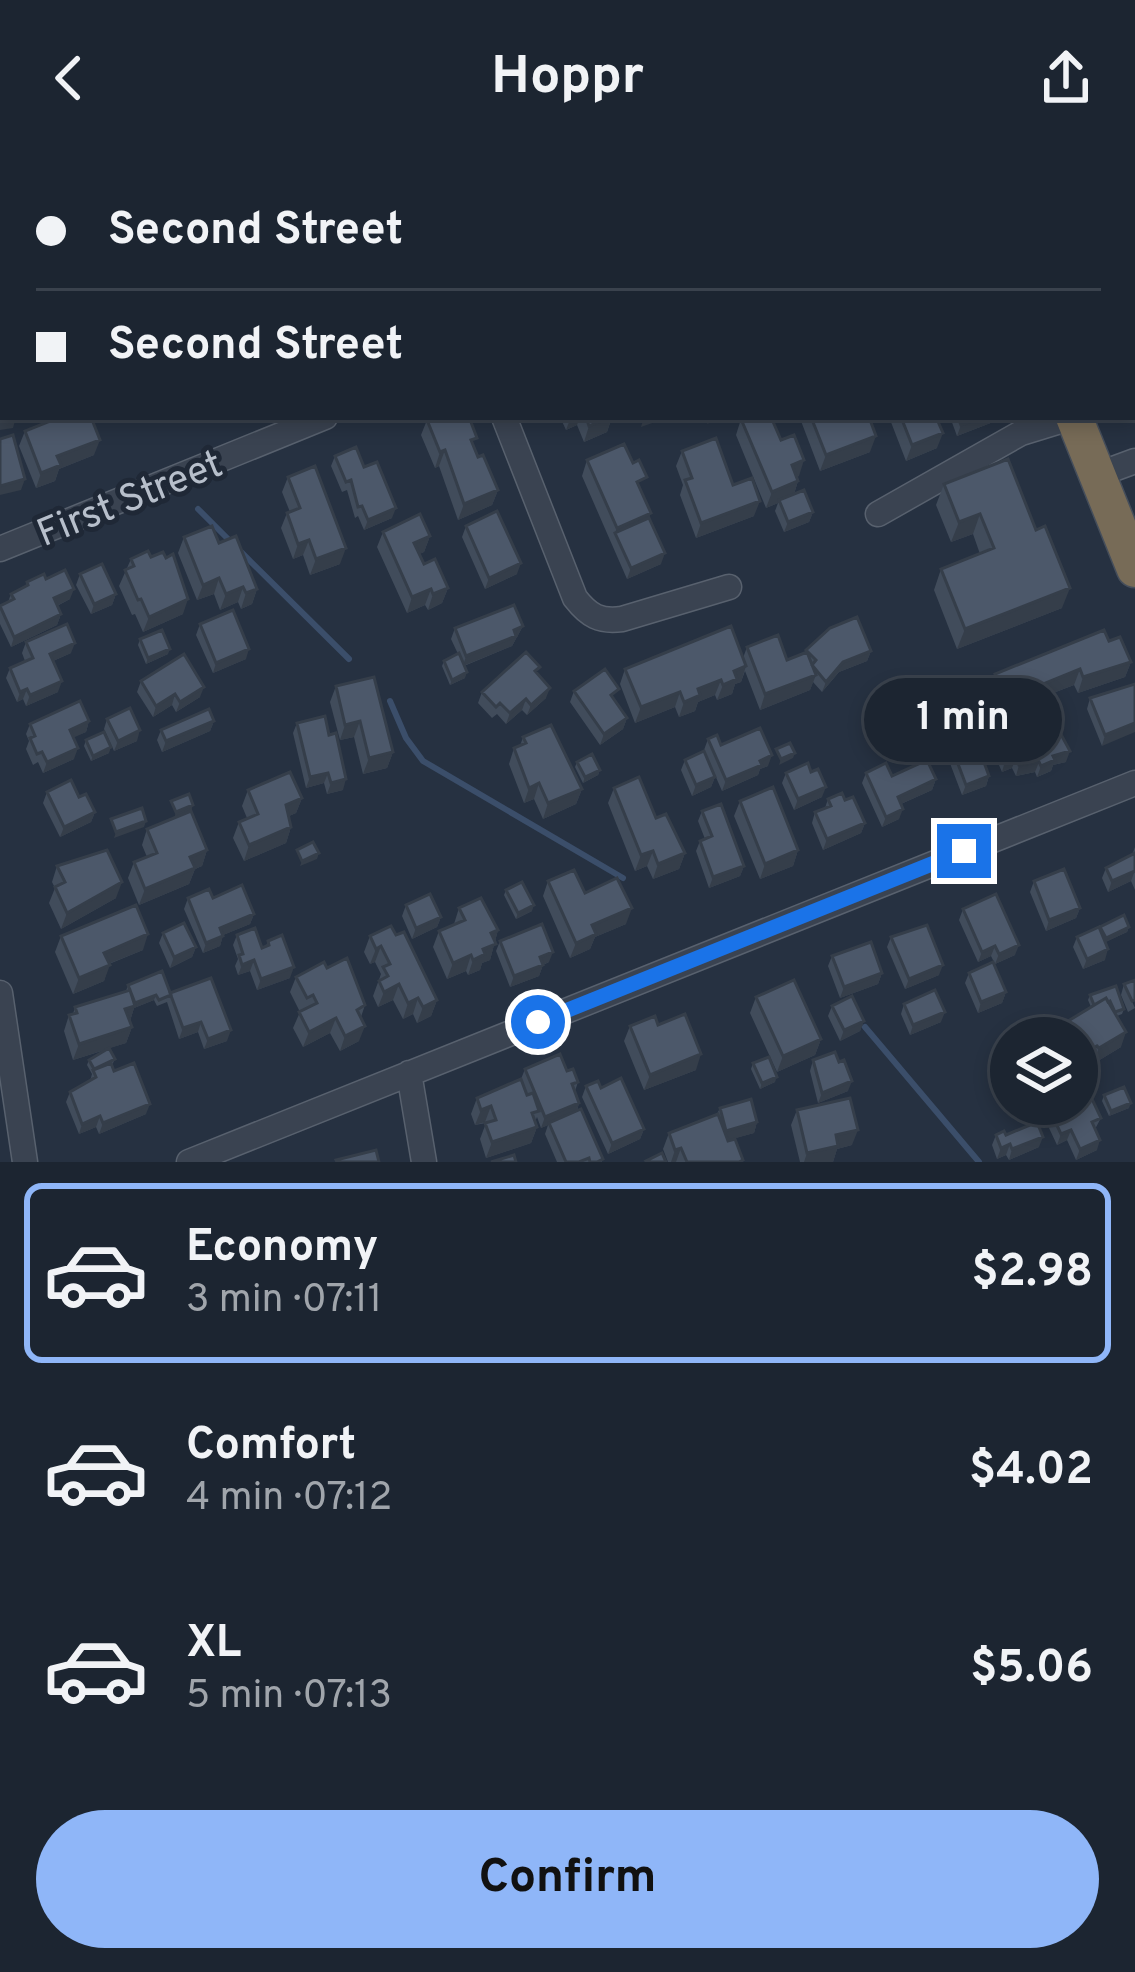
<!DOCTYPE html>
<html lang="en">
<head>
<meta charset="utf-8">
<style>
	body { margin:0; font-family:Overpass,sans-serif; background:#252d39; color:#f1f3f6; height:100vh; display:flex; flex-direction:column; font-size:45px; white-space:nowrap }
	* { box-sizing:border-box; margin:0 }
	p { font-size:39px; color:#a0a5ab }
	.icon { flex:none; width:66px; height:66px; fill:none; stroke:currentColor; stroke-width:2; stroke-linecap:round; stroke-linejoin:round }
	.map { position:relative; height:1006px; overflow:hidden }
	.details { display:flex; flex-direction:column; background:#1c2531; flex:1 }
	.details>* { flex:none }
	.banner { position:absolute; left:0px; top:0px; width:1137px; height:264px; box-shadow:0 6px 18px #0003,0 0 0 3px #3a424d; display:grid; align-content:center; height:264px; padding:0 36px; background:#1c2531 }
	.controls { position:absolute; left:990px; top:861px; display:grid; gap:24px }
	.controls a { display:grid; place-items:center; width:108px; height:108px; border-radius:50%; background:#1c2531; box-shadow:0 6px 18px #0003,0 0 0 3px #3a424d; font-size:60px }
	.end { position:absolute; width:54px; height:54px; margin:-27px; border:15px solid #1a73e8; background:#fff; box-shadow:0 0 0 6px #fff }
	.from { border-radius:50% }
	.bubble { position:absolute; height:84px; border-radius:42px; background:#1c2531; box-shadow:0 6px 18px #0003,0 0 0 3px #3a424d; font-size:39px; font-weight:700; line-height:84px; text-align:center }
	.banner b { display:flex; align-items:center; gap:42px; height:114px; font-size:45px }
	.banner b+b { border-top:3px solid #3a424d }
	.banner i { width:30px; height:30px; background:#f1f3f6 }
	ul { padding:21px 0 0; list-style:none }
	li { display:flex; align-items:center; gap:36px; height:180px; margin:0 24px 18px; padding:0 12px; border:6px solid transparent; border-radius:18px }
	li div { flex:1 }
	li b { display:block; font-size:45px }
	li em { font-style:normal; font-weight:700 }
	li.selected { border-color:#8fb6f8 }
	li>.icon { width:108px; height:108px; stroke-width:1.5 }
	.button { display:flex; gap:24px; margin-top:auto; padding:24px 36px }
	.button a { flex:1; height:138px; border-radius:72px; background:#8fb6f8; color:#111; font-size:48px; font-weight:700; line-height:138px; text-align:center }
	header { display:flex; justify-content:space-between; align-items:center; height:156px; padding:0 36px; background:#1c2531; font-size:54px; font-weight:700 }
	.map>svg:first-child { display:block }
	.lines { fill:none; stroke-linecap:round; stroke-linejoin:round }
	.stream { stroke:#3b4e6a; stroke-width:6 }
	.minor-casing { stroke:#58616e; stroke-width:27 }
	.highway-casing { stroke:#454e5b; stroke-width:39 }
	.minor { stroke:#3a4351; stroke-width:24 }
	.highway { stroke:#776b57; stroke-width:36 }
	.wall { fill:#414c5b }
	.shaded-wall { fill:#353e4a }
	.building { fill:#4c586a; stroke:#353e4a; stroke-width:3 }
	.route { stroke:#1a73e8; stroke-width:15 }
	.labels { text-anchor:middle; stroke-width:10; stroke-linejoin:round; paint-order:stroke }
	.street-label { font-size:39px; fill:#b7bfcb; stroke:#1f2836 }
</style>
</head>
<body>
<header><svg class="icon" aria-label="back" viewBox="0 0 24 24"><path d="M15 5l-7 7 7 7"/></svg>Hoppr<svg class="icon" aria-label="share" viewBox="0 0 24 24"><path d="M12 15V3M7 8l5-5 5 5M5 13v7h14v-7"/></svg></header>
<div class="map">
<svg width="1135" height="1006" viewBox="0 0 1135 1006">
	<rect width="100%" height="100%" fill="#263141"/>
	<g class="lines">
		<path class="stream" d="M 198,353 L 231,386
			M 241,396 L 349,503
			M 390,545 L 406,582 L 423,605 L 623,722
			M 865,871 L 979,1006"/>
		<defs>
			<path id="minor" d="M 408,0 L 409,3
				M 504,261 L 575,442 C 589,460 600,466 622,463 L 729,431
				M 1097,319 L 1135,305
				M 878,358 L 1021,277 L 1073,261
				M 0,393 L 325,261
				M 0,837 L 25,1006
				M 409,917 L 424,1006
				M 189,1006 L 1135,627"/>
			<path id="highway" d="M 969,0 L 970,3
				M 1074,261 L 1135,413"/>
		</defs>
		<use href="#minor" class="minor-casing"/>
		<use href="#highway" class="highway-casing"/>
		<use href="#minor" class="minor"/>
		<use href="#highway" class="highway"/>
	</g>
	<path class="wall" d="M 44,261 L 91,261 L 94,299 L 59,313 L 55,325 L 36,332 L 19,290 L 25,275 L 46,266 Z
		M 560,261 L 612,261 L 607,276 L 584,286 L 577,269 L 566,274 Z
		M 790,261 L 869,261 L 870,296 L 820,315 L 801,265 L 802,261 L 792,266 Z
		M 889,261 L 936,261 L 937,292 L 906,305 Z
		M 950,261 L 1006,261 L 957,280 Z
		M 741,263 L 781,284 L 799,320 L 796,321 L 798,325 L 794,338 L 813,356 L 809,366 L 784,376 L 775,355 L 778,347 L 766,352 L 736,279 Z
		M 427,264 L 474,291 L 498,334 L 492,349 L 458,364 L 439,310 L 435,312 L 421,279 Z
		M 682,295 L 733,329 L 754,360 L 696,382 L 680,339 L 683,329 L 676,310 Z
		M 335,300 L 364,311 L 392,362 L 364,374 L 358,360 L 355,362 L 347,334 L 342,336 L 331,310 Z
		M 1008,303 L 1062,452 L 957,493 L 934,434 L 941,413 L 980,398 L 973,378 L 951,386 L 936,349 L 944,328 Z
		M 587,304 L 642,336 L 661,408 L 627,423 L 582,320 Z
		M 288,321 L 340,408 L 310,419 L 303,399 L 293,403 L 281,372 L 287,357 L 290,356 L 282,336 Z
		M 466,370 L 517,418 L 485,433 L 462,381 Z
		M 383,376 L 430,380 L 424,396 L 419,398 L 424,408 L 448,432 L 442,447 L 428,454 L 425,449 L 407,457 L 377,391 Z
		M 184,381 L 219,387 L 257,433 L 252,448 L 241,453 L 238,446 L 220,454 L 214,438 L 197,444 L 178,397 Z
		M 131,403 L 183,458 L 143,476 L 135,458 L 132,459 L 119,430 Z
		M 80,418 L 116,438 L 112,449 L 91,458 L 76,429 Z
		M 46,423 L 70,443 L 57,450 L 61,458 L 57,469 L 11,491 L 0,468 L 0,450 L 8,446 L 11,438 L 25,431 L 27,426 Z
		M 200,468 L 246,503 L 213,517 L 196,479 Z
		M 523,470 L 512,490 L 464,510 L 465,522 L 450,529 L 442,510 L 444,505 L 458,498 L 451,483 L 455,472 Z
		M 140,483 L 168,498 L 146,508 L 138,489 Z
		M 1109,485 L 1131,506 L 1125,521 L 1078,537 L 1074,529 L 1048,539 L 1043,558 L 1012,571 L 1004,550 L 997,553 L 989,533 L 995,518 Z
		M 26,486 L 71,497 L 53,505 L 58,536 L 26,550 L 23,543 L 17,546 L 6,522 L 10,512 L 25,505 L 22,497 Z
		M 747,491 L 787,504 L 805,497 L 806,494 L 871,495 L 867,505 L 839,516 L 822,536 L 813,526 L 810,534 L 760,554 L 745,515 L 741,526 L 735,528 L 732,538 L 717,544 L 715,539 L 698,546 L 695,555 L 679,561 L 675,551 L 635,567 L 620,528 L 625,513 L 743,502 Z
		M 537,518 L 546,542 L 527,559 L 522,554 L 506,568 L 497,558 L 492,562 L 478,547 L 482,536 Z
		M 141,525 L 200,541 L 176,556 L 172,549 L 153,561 L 137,536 Z
		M 1135,528 L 1102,590 L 1087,553 L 1090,542 Z
		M 336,530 L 393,596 L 387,612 L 363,618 L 354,581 L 340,584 L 330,546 Z
		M 574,535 L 615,544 L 627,562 L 623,573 L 600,589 L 570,546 Z
		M 872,550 L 891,558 L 889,563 L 878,570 L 870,556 Z
		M 107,563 L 137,585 L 114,595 L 104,573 Z
		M 941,563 L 989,620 L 986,630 L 962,639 L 937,573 Z
		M 89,565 L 86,576 L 73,581 L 74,603 L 43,617 L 38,606 L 33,609 L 26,593 L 29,585 L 26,578 L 30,568 Z
		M 214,565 L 210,575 L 162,596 L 157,584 L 161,574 Z
		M 907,565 L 931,585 L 929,590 L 916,596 L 905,570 Z
		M 297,567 L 343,634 L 327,638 L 324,627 L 306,632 L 293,577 Z
		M 1046,576 L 1066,606 L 1053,609 L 1051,615 L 1037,621 L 1035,616 L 1016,620 L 1012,612 L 1002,616 L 992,593 L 996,582 Z
		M 523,581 L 582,633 L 576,648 L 543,663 L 534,643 L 524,647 L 509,608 L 514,592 L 520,590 Z
		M 708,583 L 721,589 L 768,610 L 760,613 L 758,619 L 722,635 L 704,594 Z
		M 86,584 L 109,597 L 91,605 L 84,590 Z
		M 685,604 L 715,621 L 711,631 L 692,640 L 681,614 Z
		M 577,606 L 600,614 L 598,619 L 583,627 L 575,611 Z
		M 811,616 L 822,641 L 794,654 L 782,627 L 786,617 Z
		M 866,617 L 892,620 L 936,623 L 932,634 L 901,648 L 899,663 L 882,671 L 862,627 Z
		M 614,632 L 656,662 L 685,697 L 679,713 L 653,723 L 647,710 L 635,715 L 608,647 Z
		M 248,634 L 302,642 L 296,657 L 289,660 L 291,671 L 286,687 L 244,705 L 233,682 L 239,666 L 247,662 L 242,650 Z
		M 47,636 L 79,641 L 95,656 L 91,666 L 60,681 L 43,647 Z
		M 828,643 L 845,644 L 865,667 L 861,677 L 823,694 L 812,667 L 815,656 L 825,652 Z
		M 740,645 L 798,694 L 793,710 L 760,723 L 734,660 Z
		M 702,655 L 744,710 L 740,720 L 709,732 L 696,695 L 700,685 L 705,683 L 698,665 Z
		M 147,673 L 207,694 L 202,710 L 195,713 L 189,728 L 139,749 L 128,722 L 134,706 L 147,701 L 142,689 Z
		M 1135,691 L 1135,734 L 1131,725 L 1108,736 L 1102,722 L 1106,712 L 1132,699 Z
		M 57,710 L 116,742 L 61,773 L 49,747 L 55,732 L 52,726 Z
		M 548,725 L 585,737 L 626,768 L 595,781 L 590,793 L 570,802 L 543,740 Z
		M 1034,725 L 1080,752 L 1076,762 L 1046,775 L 1030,736 Z
		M 506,734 L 532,755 L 516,763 L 504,739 Z
		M 188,742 L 213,742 L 254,758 L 250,768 L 223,779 L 220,790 L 203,797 L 184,753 Z
		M 406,749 L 441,761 L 437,771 L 412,783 L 402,760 Z
		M 459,752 L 498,774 L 490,804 L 482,807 L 480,814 L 468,819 L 466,815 L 447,823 L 433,791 L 439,775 L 454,768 Z
		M 963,753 L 1015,799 L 995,808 L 991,800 L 978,806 L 959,764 Z
		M 1100,771 L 1129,771 L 1127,776 L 1105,786 L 1105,804 L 1083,813 L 1073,791 L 1077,781 L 1100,773 Z
		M 163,777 L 196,791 L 192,801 L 170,812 L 159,787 Z
		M 237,779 L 262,792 L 266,790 L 268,785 L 290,822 L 257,834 L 250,815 L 238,819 L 235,810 L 238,803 L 233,789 Z
		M 396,779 L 437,844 L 431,860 L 417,867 L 413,858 L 403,863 L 393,844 L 378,851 L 373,840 L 381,818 L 375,806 L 370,808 L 364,796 L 370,780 Z
		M 61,780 L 143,794 L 109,808 L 104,825 L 73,838 L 55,796 Z
		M 891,781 L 939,819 L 905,833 L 887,791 Z
		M 500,785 L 549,806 L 543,809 L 539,820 L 510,831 L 496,795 Z
		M 832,800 L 882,817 L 878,828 L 840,842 L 828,810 Z
		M 327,812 L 365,849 L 361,861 L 359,885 L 340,895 L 330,877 L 303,891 L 293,872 L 300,856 L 290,836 L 296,821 Z
		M 969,817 L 1006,836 L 1002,847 L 978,857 L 965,827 Z
		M 1124,828 L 1135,852 L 1128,856 L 1121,839 Z
		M 128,829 L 171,837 L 227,885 L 204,893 L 198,876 L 179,883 L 167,846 L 157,850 L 154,844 L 134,852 L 130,865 L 132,871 L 126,887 L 109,892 L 115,903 L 112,909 L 114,915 L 146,958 L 99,978 L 96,971 L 79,978 L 66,946 L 70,936 L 90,925 L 92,918 L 87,909 L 89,904 L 108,893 L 73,904 L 64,875 L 69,859 L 73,858 L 75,851 L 126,835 Z
		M 1090,839 L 1124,853 L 1122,858 L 1117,860 L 1121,891 L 1093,908 L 1091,905 L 1091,851 L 1088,844 Z
		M 756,841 L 821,883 L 815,899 L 777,916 L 750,857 Z
		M 904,848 L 941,866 L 910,879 L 901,858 Z
		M 832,850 L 864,865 L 860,875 L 840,885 L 828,860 Z
		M 658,869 L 696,914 L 644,934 L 624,885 L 630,870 Z
		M 813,904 L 839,906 L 848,935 L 818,947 L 810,915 Z
		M 753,907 L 775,926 L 760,933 L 751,913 Z
		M 525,913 L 567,915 L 578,926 L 575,935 L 579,947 L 577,955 L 602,1006 L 557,1006 L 545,978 L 548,969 L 541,972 L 537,961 L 535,966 L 537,971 L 531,987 L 486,1002 L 480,983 L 486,967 L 475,969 L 471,958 L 477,942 L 521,923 Z
		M 586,930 L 601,932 L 644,973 L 640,983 L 608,998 L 582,941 Z
		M 1104,939 L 1129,952 L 1109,960 L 1102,945 Z
		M 720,952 L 757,966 L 754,977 L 728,984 L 743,1006 L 668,1006 L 663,993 L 669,977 L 717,958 Z
		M 797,954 L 852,989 L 837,993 L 833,1006 L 800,1006 L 791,969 Z
		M 1053,961 L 1101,962 L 1095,973 L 1097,994 L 1076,1004 L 1067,984 L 1057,989 L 1049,972 Z
		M 996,979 L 1006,979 L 1039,991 L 1009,1004 L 1006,999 L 997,1003 L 992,989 Z"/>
	<path class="shaded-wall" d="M 258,0 L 252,3 L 228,3 L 229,1 Z
		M 1036,0 L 1059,0 L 1052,3 L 1035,3 Z
		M 16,261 L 13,272 L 0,274 L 0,264 Z
		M 571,261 L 580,261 L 577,269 L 566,274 Z
		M 612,261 L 607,276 L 584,286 L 589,270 Z
		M 644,261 L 669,261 L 641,271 Z
		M 710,261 L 723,261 L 707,268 Z
		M 983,261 L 1006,261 L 957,280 L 961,269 Z
		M 943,277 L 937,292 L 906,305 L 912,289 Z
		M 876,280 L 870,296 L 820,315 L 826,299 Z
		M 100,284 L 94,299 L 59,313 L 55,325 L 36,332 L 41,317 L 57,300 Z
		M 445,294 L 439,310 L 435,312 L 440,296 Z
		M 804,304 L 799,320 L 786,325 L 792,309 Z
		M 25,323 L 21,334 L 0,339 L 0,330 Z
		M 798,325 L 793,341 L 766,352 L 772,336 Z
		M 498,334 L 492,349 L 458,364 L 464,348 Z
		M 760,345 L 754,360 L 696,382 L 701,367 Z
		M 396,352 L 392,362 L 364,374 L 368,364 Z
		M 813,356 L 809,366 L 784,376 L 788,366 Z
		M 651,357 L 645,373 L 615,377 L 617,372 Z
		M 980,358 L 973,378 L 951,386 L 959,366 Z
		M 430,380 L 424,396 L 409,403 L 414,387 Z
		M 309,384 L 303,399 L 293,403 L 298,388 Z
		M 346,392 L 340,408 L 310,419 L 316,403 Z
		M 665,397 L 661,408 L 627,423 L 631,412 Z
		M 521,407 L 517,418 L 485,433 L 489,422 Z
		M 219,422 L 214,438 L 197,444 L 203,429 Z
		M 243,431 L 238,446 L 220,454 L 226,438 Z
		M 448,432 L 442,447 L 428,454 L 433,438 Z
		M 1070,432 L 1062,452 L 957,493 L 965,473 Z
		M 74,433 L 70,443 L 50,453 L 54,442 Z
		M 257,433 L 252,448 L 241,453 L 246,437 Z
		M 431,433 L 425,449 L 407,457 L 412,441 Z
		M 116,438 L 112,449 L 91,458 L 94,448 Z
		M 188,443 L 183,458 L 143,476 L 149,461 Z
		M 61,458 L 57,469 L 11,491 L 14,481 Z
		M 523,470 L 512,490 L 463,510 L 466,500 Z
		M 75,487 L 71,497 L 46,508 L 50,498 Z
		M 170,493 L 168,498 L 146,508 L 148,502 Z
		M 249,493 L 246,503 L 213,517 L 216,507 Z
		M 871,495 L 867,505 L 839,516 L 822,536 L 826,526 L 843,506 Z
		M 1131,506 L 1125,521 L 1078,537 L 1083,521 Z
		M 746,510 L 741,526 L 735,528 L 732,538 L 717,544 L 723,529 L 734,515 Z
		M 1080,513 L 1074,529 L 1037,543 L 1043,528 Z
		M 467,516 L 465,522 L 450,529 L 452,524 Z
		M 816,519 L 810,534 L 760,554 L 765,538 Z
		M 721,524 L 715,539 L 698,546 L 695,555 L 679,561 L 684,546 L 698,533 Z
		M 62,525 L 58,536 L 26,550 L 30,539 Z
		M 204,531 L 200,541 L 176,556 L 180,546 Z
		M 550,532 L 546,542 L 527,559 L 531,549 Z
		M 27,533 L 23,543 L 17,546 L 20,536 Z
		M 1009,534 L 1004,550 L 997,553 L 1003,537 Z
		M 680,536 L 675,551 L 635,567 L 641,551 Z
		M 175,538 L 172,549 L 153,561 L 156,550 Z
		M 1049,542 L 1043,558 L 1012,571 L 1018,555 Z
		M 526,543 L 522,554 L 506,568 L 510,557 Z
		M 627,562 L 623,573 L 600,589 L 604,578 Z
		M 89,565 L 86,576 L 66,585 L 70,574 Z
		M 214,565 L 210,575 L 162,596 L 166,585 Z
		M 360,565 L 354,581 L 340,584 L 345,569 Z
		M 1135,567 L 1135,576 L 1102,590 L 1105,579 Z
		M 140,574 L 137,585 L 114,595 L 118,585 Z
		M 111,591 L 109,597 L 91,605 L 93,600 Z
		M 78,592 L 74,603 L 43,617 L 47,606 Z
		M 1070,595 L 1066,606 L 1053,609 L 1051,615 L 1037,621 L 1041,610 L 1053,600 Z
		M 393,596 L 387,612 L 363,618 L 369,602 Z
		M 795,597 L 793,602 L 779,609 L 781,603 Z
		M 772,599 L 768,610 L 760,613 L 758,619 L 722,635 L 726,624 Z
		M 1016,601 L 1012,612 L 1002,616 L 1005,605 Z
		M 1039,606 L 1035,616 L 1016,620 L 1019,609 Z
		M 600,614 L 598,619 L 583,627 L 585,621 Z
		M 328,617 L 324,627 L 306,632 L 310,621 Z
		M 989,620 L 986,630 L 962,639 L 966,629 Z
		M 715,621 L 711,631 L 692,640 L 696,629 Z
		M 346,623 L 343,634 L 327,638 L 331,627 Z
		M 936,623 L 932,634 L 894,651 L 898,641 Z
		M 539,627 L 534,643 L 524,647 L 529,632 Z
		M 826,631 L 822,641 L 794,654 L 798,643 Z
		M 582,633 L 576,648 L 543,663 L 548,647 Z
		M 302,642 L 296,657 L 280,664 L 286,649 Z
		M 193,649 L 191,655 L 174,662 L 176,656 Z
		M 903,653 L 899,663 L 882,671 L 886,661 Z
		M 95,656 L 91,666 L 60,681 L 64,671 Z
		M 146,665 L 144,671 L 114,682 L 116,676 Z
		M 865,667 L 861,677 L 823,694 L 827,683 Z
		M 291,671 L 286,687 L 244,705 L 249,689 Z
		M 207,694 L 202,710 L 195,713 L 189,728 L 139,749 L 145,733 L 190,701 Z
		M 798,694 L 793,710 L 760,723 L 765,708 Z
		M 653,695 L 647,710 L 635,715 L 641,699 Z
		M 319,697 L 317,703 L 300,710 L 302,705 Z
		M 685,697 L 679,713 L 653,723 L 658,708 Z
		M 744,710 L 740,720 L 709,732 L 713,721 Z
		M 1135,714 L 1131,725 L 1108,736 L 1112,725 Z
		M 122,726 L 116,742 L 61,773 L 67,757 Z
		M 534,749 L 532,755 L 516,763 L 518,757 Z
		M 632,752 L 626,768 L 595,781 L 590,793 L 570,802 L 576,787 L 592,769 Z
		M 1080,752 L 1076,762 L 1046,775 L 1049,764 Z
		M 254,758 L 250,768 L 216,782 L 220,772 Z
		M 441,761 L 437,771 L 412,783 L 416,772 Z
		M 1129,771 L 1127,776 L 1104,787 L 1106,782 Z
		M 498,774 L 490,804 L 482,807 L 480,814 L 468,819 L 473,804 L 491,777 Z
		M 148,778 L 143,794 L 98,812 L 104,797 Z
		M 223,780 L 220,790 L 203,797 L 206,787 Z
		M 1019,789 L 1015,799 L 995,808 L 999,798 Z
		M 381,790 L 375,806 L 370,808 L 376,793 Z
		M 995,790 L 991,800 L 978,806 L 982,796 Z
		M 196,791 L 192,801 L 170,812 L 174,801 Z
		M 1108,793 L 1105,804 L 1083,813 L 1087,803 Z
		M 553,796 L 549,806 L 536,812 L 540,801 Z
		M 471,799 L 466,815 L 447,823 L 453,807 Z
		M 254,804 L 250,815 L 238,819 L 242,809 Z
		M 110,809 L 104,825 L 73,838 L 79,822 Z
		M 543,809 L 539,820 L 510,831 L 514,820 Z
		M 943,809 L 939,819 L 905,833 L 909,823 Z
		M 294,811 L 290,822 L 257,834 L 261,823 Z
		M 882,817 L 878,828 L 840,842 L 844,831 Z
		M 399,828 L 393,844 L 378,851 L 384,836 Z
		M 1006,836 L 1002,847 L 978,857 L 981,846 Z
		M 156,839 L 154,844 L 134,852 L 130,865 L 125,853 Z
		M 418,842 L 413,858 L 403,863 L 408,847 Z
		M 437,844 L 431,860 L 417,867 L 423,851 Z
		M 945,856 L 941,866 L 910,879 L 913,869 Z
		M 336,862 L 330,877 L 303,891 L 309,876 Z
		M 864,865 L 860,875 L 840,885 L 844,874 Z
		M 201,866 L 198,876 L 179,883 L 183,872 Z
		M 365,870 L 359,885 L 340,895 L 345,880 Z
		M 132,871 L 126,887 L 73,904 L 79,888 Z
		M 231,874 L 227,885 L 204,893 L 208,883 Z
		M 1126,876 L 1121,891 L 1093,908 L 1099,892 Z
		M 821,883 L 815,899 L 777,916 L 783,900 Z
		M 1097,890 L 1091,905 L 1077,914 L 1077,902 Z
		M 701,898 L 696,914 L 644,934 L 650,919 Z
		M 777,921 L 775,926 L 760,933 L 762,927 Z
		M 852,925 L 848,935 L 818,947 L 822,937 Z
		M 579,947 L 576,958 L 541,972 L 545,961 Z
		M 1131,947 L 1129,952 L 1109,960 L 1111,955 Z
		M 150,948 L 146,958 L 99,978 L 103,967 Z
		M 491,950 L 485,966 L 475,969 L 481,954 Z
		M 100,960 L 96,971 L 79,978 L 82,968 Z
		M 757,966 L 754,977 L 722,986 L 726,975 Z
		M 537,971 L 531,987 L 486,1002 L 492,986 Z
		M 644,973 L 640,983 L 608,998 L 612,987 Z
		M 858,974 L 852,989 L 837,993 L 833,1006 L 804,1006 L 807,997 L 836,979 Z
		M 1071,974 L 1067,984 L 1057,989 L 1061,978 Z
		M 1043,981 L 1039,991 L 1009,1004 L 1012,993 Z
		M 1100,984 L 1097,994 L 1076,1004 L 1080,993 Z
		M 1010,988 L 1006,999 L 997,1003 L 1001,992 Z
		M 681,992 L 676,1006 L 671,1006 L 675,994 Z"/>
	<path class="building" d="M 64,0 L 103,0 L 105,3 L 64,3 Z
		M 596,0 L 663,0 L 664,3 L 597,3 Z
		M 3,13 L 3,41 L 0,42 L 0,14 Z
		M 1134,13 L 1135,13 L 1134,76 Z
		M 1134,201 L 1135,201 L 1134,250 Z
		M 3,228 L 3,261 L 16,261 L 0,264 L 0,229 Z
		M 60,261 L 91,261 L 100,284 L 57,300 L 61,309 L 41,317 L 25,275 Z
		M 433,261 L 469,261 L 477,282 L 471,284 L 478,301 L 483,299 L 498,334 L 464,348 L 445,294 L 440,296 L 427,264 Z
		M 586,261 L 611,261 L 589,270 Z
		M 747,261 L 771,261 L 781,284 L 794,279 L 804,304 L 792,309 L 798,325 L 772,336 L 741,263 Z
		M 811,261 L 869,261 L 876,280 L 826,299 Z
		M 901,261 L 936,261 L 943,277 L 912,289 Z
		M 958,261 L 983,261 L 961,269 Z
		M 13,279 L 25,323 L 0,330 L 0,283 Z
		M 716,282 L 733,329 L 752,322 L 760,345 L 701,367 L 685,324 L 692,322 L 682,295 Z
		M 624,288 L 633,307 L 639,304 L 647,321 L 637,326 L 651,357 L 617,372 L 587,304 Z
		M 356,291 L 364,311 L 377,306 L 396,352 L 368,364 L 362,350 L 358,351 L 351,324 L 346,326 L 335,300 Z
		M 1008,303 L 1036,374 L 1045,370 L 1070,432 L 965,473 L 941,413 L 994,392 L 980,358 L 959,366 L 944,328 Z
		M 315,310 L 346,392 L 316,403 L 309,384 L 298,388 L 287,357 L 300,352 L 288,321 Z
		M 804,334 L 813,356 L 788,366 L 779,344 Z
		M 497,355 L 521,407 L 489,422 L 466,370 Z
		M 420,358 L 430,380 L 414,387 L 424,408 L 435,403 L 448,432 L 433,438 L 431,433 L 412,441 L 383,376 Z
		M 649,362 L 665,397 L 631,412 L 615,377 Z
		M 212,370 L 219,387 L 236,380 L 257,433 L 246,437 L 243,431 L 226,438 L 219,422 L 203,429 L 184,381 Z
		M 148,395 L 151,401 L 163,396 L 166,402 L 173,398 L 188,443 L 149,461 L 141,443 L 138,444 L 125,414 L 134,410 L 131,403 Z
		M 102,408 L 116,438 L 94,448 L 80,418 Z
		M 65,414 L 74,433 L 54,442 L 61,458 L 14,481 L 0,450 L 14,443 L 11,438 L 28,429 L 27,426 L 44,418 L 46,423 Z
		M 514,449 L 523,470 L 514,474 L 516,480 L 466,500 L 455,472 Z
		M 233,454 L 249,493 L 216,507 L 200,468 Z
		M 857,461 L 871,495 L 843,506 L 826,526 L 812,509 L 816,504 L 806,494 L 830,472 Z
		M 67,468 L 75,487 L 50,498 L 62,525 L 30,539 L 27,533 L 20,536 L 10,512 L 33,502 L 26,486 Z
		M 731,470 L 746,510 L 734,515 L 737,523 L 723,529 L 721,524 L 698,533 L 700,539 L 684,546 L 680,536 L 641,551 L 625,513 Z
		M 162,474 L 170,493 L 148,502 L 140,483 Z
		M 1104,474 L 1109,485 L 1120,481 L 1131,506 L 1083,521 L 1080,513 L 1043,528 L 1049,542 L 1018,555 L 1009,534 L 1003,537 L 995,518 Z
		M 778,479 L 787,504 L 807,496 L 816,519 L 765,538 L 747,491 Z
		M 526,496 L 540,511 L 535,515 L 550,532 L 531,549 L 526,543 L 510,557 L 500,547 L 496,551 L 482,536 Z
		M 459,497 L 467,516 L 452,524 L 444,505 Z
		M 184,498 L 204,531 L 180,546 L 175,538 L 156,550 L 141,525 Z
		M 605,513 L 619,533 L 611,539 L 627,562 L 604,578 L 574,535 Z
		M 374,521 L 393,596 L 369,602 L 360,565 L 345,569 L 336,530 Z
		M 1135,528 L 1135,567 L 1105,579 L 1090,542 Z
		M 884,544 L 891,558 L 880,564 L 872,550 Z
		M 80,545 L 89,565 L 70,574 L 78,592 L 47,606 L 42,596 L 37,598 L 30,582 L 35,580 L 30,568 Z
		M 130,552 L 140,574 L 118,585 L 107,563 Z
		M 209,553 L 214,565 L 166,585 L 161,574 Z
		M 965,554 L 989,620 L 966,629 L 941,563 Z
		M 919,559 L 931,585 L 918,590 L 907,565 Z
		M 325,560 L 329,579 L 336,577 L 346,623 L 331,627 L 328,617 L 310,621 L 297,567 Z
		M 1041,564 L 1046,576 L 1057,571 L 1070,595 L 1053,600 L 1055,604 L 1041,610 L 1039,606 L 1019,609 L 1016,601 L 1005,605 L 996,582 Z
		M 551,569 L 582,633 L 548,647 L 539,627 L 529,632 L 514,592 L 526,587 L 523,581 Z
		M 760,572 L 772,599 L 760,605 L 762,609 L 726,624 L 708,583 L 717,579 L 721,589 Z
		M 104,576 L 111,591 L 93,600 L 86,584 Z
		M 790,587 L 795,597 L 781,603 L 776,593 Z
		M 704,595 L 715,621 L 696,629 L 685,604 Z
		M 592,598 L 600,614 L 585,621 L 577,606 Z
		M 927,604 L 936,623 L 898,641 L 903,653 L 886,661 L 866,617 L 886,607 L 892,620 Z
		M 808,607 L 811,616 L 818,613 L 826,631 L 798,643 L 786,617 Z
		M 290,616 L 302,642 L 286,649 L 291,671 L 249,689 L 239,666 L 258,658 L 248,634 Z
		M 639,621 L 656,662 L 666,658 L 685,697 L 658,708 L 653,695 L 641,699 L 614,632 Z
		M 71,624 L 79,641 L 86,638 L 95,656 L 64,671 L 47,636 Z
		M 773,631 L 798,694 L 765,708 L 740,645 Z
		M 842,637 L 845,644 L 853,641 L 865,667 L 827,683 L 815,656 L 831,650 L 828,643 Z
		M 189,638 L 193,649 L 176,656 L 171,645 Z
		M 721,648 L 744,710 L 713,721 L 700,685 L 712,680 L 702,655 Z
		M 142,652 L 146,665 L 116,676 L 111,663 Z
		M 191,655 L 207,694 L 190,701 L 195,712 L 145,733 L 134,706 L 157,697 L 147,673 Z
		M 313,686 L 319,697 L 302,705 L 297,694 Z
		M 107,694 L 122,726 L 67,757 L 55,731 L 65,726 L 57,710 Z
		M 1135,697 L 1135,715 L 1112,725 L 1106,712 Z
		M 1064,713 L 1080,752 L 1049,764 L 1034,725 Z
		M 574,714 L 585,737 L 617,722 L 632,752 L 592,769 L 596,778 L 576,787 L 548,725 Z
		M 522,726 L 534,749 L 518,757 L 506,734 Z
		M 242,729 L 254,758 L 220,772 L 223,780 L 206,787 L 188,742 L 209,733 L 213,742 Z
		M 430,738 L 441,761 L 416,772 L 406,749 Z
		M 996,738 L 1019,789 L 999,798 L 995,790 L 982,796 L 963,753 Z
		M 481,742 L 498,774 L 491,777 L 496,788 L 483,793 L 485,798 L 473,804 L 471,799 L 453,807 L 439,775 L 465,764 L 459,752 Z
		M 136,749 L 148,778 L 104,797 L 110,809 L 79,822 L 61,780 Z
		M 1124,759 L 1129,771 L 1106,782 L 1100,771 Z
		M 184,767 L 196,791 L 174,801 L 163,777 Z
		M 542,768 L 553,796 L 540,801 L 543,809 L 514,820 L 500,785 Z
		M 927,769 L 943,809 L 909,823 L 891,781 Z
		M 391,770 L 396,779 L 404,776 L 437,844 L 423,851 L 418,842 L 408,847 L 399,828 L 384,836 L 379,825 L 388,820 L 383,811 L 390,808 L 381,790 L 376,793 L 370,780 Z
		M 1099,771 L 1108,793 L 1087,803 L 1077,781 Z
		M 255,772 L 262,792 L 269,789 L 268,785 L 282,779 L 294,811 L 261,823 L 254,804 L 242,809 L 239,799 L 243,798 L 237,779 Z
		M 871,786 L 882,817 L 844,831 L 832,800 Z
		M 347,802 L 365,849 L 357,854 L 365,870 L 345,880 L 336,862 L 309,876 L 299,856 L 317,847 L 313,839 L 307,842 L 296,821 L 324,806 L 327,812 Z
		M 993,806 L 1006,836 L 981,846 L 969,817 Z
		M 162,815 L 171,839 L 159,844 L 156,839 L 135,847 L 128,829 Z
		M 211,822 L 231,874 L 208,883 L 201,866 L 183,872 L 170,837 Z
		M 794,824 L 821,883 L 783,900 L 756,841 Z
		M 1135,824 L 1135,844 L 1132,845 L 1124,828 Z
		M 1116,830 L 1124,853 L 1115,856 L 1110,845 L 1108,846 L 1106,842 L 1094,849 L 1090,839 Z
		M 130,834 L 135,850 L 125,853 L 132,871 L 79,888 L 69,859 L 77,857 L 75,851 Z
		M 935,834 L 945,856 L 913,869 L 904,848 Z
		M 852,840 L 864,865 L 844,874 L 832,850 Z
		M 1106,842 L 1126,876 L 1099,892 L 1097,890 L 1077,902 L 1077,882 L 1040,882 Z
		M 685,858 L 701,898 L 650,919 L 630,870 L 655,860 L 658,869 Z
		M 1034,874 L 1039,882 L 1021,882 Z
		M 109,892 L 115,903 L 94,913 L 89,904 Z
		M 835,896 L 839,906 L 844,904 L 852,925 L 822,937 L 813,904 Z
		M 560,898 L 567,915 L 573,913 L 578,926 L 572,928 L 579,947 L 545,961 L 525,913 Z
		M 769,901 L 777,921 L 762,927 L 753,907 Z
		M 111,907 L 114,915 L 134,907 L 150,948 L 103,967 L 100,960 L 82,968 L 70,936 L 96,921 L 93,914 Z
		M 621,922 L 644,973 L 612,987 L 586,930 L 598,925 L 601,932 Z
		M 521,923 L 527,939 L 533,937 L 539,955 L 532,957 L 537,971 L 492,986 L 485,967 L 496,964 L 491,950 L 481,954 L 477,942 Z
		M 1124,931 L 1131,947 L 1111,955 L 1104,939 Z
		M 850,942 L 858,974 L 836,979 L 838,990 L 807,997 L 797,954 Z
		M 751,943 L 757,966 L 726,975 L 720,952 Z
		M 1092,943 L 1101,962 L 1092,966 L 1100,984 L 1080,993 L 1071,974 L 1061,978 L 1053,961 Z
		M 581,953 L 603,1003 L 597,1006 L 590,1006 L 589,1002 L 579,1006 L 566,1006 L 549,967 Z
		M 718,958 L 728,985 L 735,983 L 743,1004 L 739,1006 L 687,1006 L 681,992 L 675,994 L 669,977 Z
		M 1037,966 L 1043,981 L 1012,993 L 1010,988 L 1001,992 L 996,979 L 1004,975 L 1006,979 Z
		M 376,994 L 379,1006 L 337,1006 L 336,1004 Z
		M 662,997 L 666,1006 L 647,1006 L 646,1005 Z
		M 514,999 L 516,1006 L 491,1006 Z"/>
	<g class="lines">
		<path class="route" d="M 538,866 L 964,695"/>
	</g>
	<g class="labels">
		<g class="street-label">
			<text transform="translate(129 341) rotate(-22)" y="14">First Street</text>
		</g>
	</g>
</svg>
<div class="controls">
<a><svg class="icon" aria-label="layers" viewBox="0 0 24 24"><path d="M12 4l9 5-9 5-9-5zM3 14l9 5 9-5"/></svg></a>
</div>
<i class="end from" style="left:538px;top:866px"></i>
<i class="end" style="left:964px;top:695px"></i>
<div class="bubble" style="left:864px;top:522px;width:198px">1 min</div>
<div class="banner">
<b><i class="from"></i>Second Street</b>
<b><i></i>Second Street</b>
</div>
</div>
<section class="details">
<ul>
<li class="selected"><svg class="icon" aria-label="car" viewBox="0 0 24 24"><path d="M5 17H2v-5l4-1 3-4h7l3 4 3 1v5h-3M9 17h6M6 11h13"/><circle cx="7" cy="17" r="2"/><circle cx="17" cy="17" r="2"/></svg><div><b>Economy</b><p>3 min · 07:11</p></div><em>$2.98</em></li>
<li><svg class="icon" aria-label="car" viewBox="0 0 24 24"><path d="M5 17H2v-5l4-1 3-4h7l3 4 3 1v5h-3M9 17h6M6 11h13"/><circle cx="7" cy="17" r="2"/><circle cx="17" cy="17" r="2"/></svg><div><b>Comfort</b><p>4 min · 07:12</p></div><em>$4.02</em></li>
<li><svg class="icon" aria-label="car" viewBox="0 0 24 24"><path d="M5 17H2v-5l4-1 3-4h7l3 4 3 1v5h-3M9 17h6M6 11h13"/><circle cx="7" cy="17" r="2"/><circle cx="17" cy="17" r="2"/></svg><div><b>XL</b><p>5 min · 07:13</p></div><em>$5.06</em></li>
</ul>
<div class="button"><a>Confirm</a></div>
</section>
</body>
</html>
